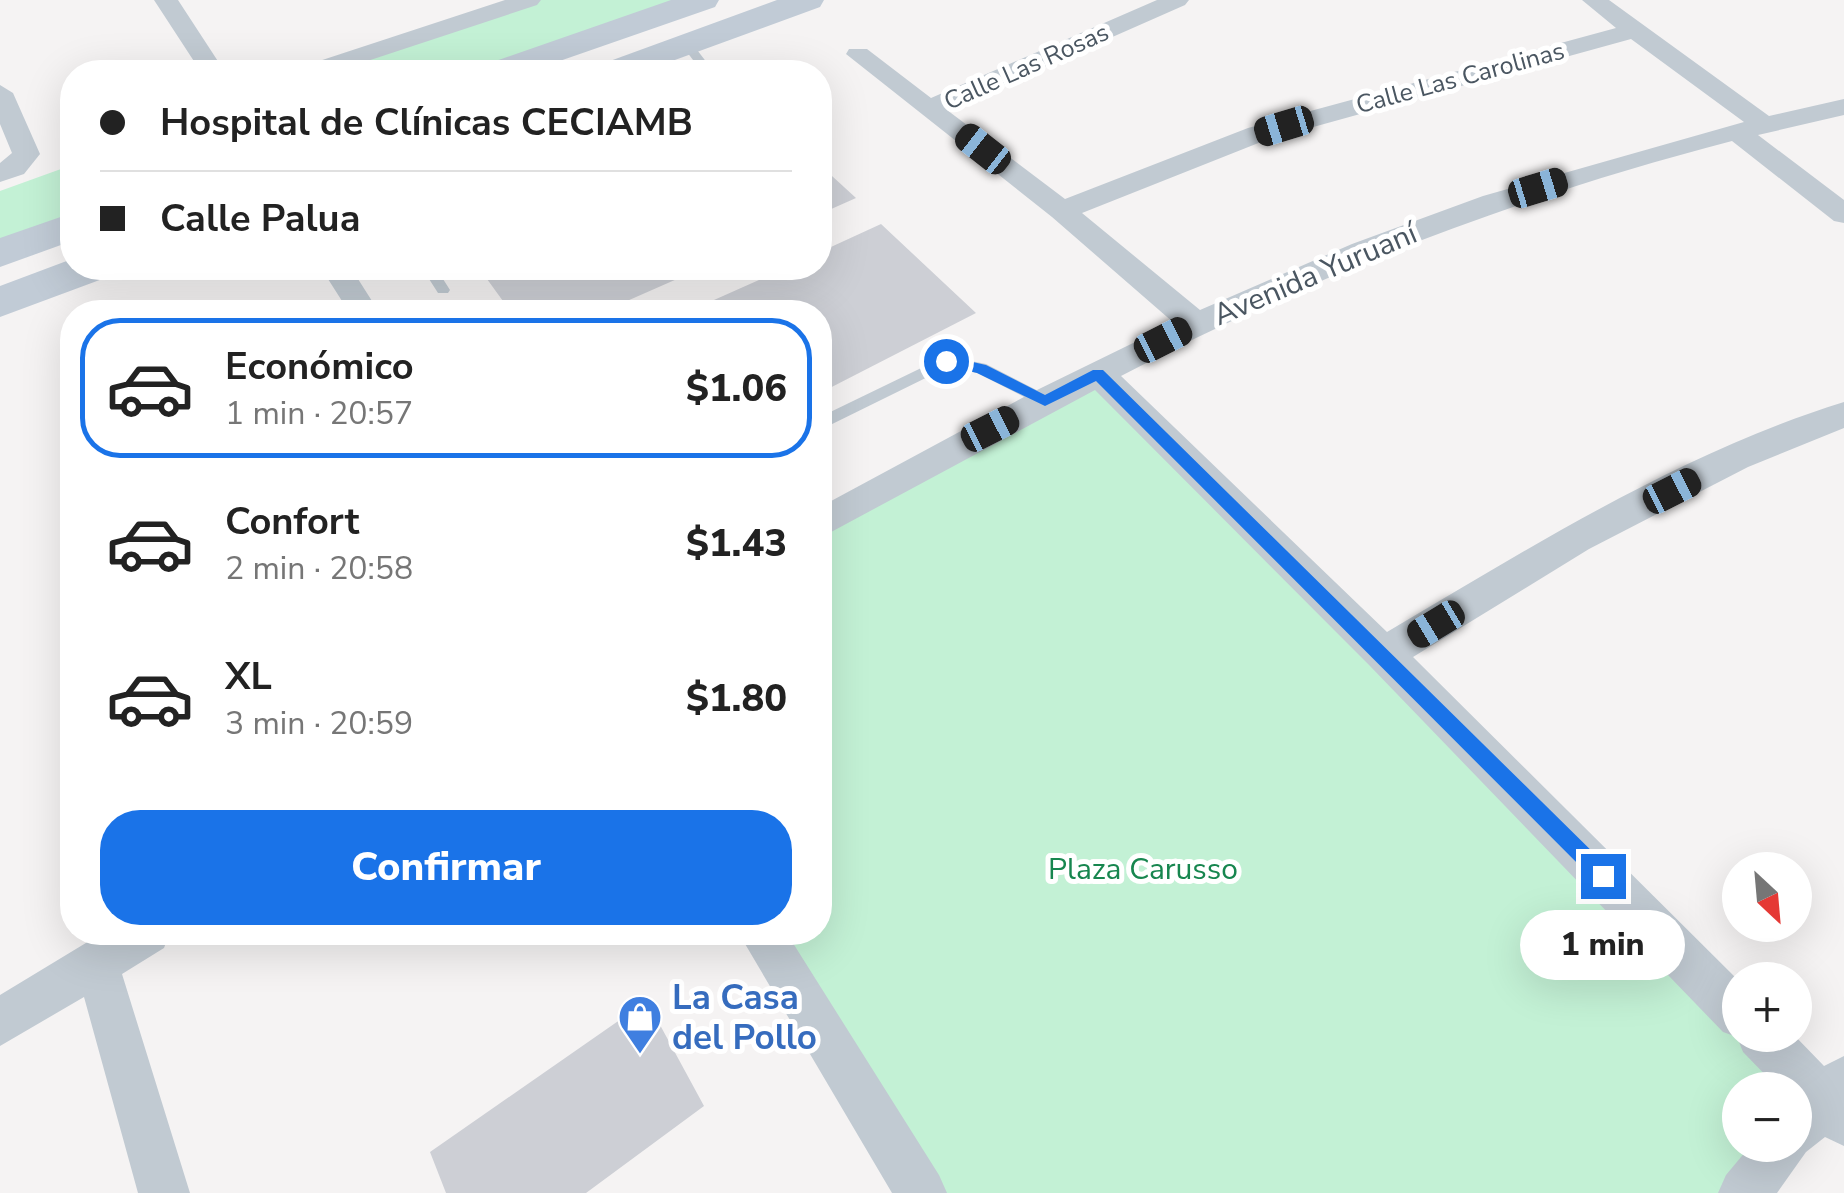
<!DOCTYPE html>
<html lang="es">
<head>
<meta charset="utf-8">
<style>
	body { margin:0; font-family:"Nunito Sans",sans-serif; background:#f2f2f2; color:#222; height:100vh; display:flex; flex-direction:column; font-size:38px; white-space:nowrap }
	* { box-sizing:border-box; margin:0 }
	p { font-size:32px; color:#767676 }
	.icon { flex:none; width:55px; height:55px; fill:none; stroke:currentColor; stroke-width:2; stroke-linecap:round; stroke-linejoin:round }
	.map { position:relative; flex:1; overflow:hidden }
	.drawer { position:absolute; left:60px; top:300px; width:772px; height:645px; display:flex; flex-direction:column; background:#fff; border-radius:40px; box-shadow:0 10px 40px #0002 }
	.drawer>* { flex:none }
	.guide { position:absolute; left:60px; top:60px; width:772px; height:220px; border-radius:40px; box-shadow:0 10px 40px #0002; display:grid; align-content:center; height:220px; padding:0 40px; background:#fff }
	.needle { width:65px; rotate:154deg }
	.controls { position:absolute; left:1722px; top:852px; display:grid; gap:20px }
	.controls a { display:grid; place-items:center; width:90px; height:90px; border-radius:50%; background:#fff; box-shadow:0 10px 40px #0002; font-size:50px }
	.end { position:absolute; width:45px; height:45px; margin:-22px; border:12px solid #1a73e8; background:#fff; box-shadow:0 0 0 5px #fff }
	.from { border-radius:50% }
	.bubble { position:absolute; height:70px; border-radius:35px; background:#fff; box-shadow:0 10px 40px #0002; font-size:32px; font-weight:800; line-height:70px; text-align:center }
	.car { position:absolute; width:30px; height:60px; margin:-30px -15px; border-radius:12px; box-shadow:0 0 8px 2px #0007; background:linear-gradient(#222 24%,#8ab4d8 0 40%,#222 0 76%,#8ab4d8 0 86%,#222 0) }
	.guide b { display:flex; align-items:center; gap:35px; height:95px; font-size:38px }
	.guide b+b { border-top:2px solid #e0e0e0 }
	.guide i { width:25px; height:25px; background:#222 }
	ul { padding:18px 0 0; list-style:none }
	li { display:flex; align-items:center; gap:30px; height:140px; margin:0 20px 15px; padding:0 20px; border:5px solid transparent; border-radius:40px }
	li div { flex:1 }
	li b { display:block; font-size:38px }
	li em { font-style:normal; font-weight:800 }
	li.current { border-color:#1a73e8 }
	li>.icon { width:90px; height:90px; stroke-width:1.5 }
	.primary-button { display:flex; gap:20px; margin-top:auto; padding:20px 40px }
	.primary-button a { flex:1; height:115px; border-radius:40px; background:#1a73e8; color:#fff; font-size:40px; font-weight:800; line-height:115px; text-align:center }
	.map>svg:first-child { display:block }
	.green { fill:#c3f1d5 }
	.building { fill:#cdcfd5 }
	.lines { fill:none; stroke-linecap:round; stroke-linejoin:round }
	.lane { fill:#c1cad2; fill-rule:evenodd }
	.street { fill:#c1cad2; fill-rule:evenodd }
	.secondary { fill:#c1cbd6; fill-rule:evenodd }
	.route { fill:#1a73e8 }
	.labels { text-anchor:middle; stroke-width:10; stroke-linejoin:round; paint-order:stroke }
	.far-street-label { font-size:25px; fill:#4a5661; stroke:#fff }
	.street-label { font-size:30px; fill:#4a5661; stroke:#fff }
	.park-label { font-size:30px; fill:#17864f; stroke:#fff }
	.near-shop-label { font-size:35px; font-weight:bold; fill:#366cbe; stroke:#fff; text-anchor:start }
</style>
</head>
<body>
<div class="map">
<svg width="1844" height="1193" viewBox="0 0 1844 1193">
	<rect width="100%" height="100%" fill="#f5f3f3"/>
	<path class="green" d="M 529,0 L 703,0 L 496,72 L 310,72 Z
		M 72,165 L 72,226 L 0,253 L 0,191 Z
		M 1098,373 L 1795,1090 L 1740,1090 L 1740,1145 L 1784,1145 L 1744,1193 L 921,1193 L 760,933 L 820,932 L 820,524 Z"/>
	<path class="building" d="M 820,165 L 856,198 L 820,214 Z
		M 881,224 L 976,313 L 820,393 L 820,312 L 687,312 L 786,268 L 820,268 L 820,252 Z
		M 479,268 L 702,268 L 602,312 L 511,312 Z
		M 647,1001 L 704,1106 L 586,1193 L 446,1193 L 430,1152 Z"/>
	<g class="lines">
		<path class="lane" d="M 683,42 L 691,42 L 714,72 L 702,72 L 681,44 Z
			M 422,268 L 436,268 L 450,290 L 448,293 L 438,293 Z
			M 946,356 L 986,364 L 1050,397 L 1053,401 L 1050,405 L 1040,405 L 977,373 L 948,367 L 820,430 L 820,417 Z"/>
		<path class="street" d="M 154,0 L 178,0 L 225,72 L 201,72 Z
			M 505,0 L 541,0 L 537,5 L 334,72 L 297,72 L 301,67 Z
			M 1157,0 L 1189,0 L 1185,5 L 947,110 L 1065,199 L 1248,128 L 1616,28 L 1582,0 L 1609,0 L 1769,116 L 1844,99 L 1844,115 L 1758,135 L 1844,200 L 1844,223 L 1834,221 L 1732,141 C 1520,196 1316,274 1121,376 L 1387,632 C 1533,546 1682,452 1844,402 L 1844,428 L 1748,467 L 1589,549 L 1413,657 L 1740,982 L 1740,1035 L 1794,1035 L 1824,1066 L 1844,1056 L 1844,1146 L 1825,1137 L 1806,1152 L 1777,1193 L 1718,1193 L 1726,1175 L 1751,1145 L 1795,1145 L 1795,1090 L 1780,1090 L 1743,1052 L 1737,1037 L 1723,1032 L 1370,666 L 1095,390 L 820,538 L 820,507 L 1037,390 L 1174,323 L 1052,217 L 846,54 L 849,49 L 867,49 L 931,98 ZM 1631,39 L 1744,122 L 1483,196 L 1352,244 L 1200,310 L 1082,213 L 1266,140 Z
			M 0,85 L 13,93 L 40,154 L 24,174 L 0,182 L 0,163 L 12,153 L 0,124 Z
			M 321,268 L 351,268 L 379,312 L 349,312 Z
			M 104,932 L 170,932 L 164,948 L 122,974 L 190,1193 L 138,1193 L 84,997 L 0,1046 L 0,995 Z
			M 738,932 L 786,932 L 939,1175 L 947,1193 L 892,1193 Z"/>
		<path class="secondary" d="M 671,0 L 719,0 L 715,7 L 528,72 L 478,72 L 484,65 Z
			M 777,0 L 824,0 L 820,7 L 642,72 L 593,72 L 599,65 Z
			M 72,213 L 72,241 L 0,267 L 0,238 Z
			M 72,259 L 72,268 L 111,268 L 105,278 L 0,317 L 0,286 Z"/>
	</g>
	<path class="route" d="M 946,356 L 986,365 L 1045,395 L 1093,370 L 1103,370 L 1610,869 L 1610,882 L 1596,882 L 1096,381 L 1045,406 L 977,373 L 941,364 L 939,361 Z"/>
	<defs>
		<symbol id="shop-pin" viewBox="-11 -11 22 30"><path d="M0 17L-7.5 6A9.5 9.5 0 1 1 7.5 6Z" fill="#3f7fe0" stroke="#fff"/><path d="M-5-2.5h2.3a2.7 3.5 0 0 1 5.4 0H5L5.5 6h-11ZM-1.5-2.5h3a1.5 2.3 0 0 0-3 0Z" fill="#fff"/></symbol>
	</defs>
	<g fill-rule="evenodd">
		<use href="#shop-pin" x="615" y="992" width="50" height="68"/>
	</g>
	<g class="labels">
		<g class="far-street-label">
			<text transform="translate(1026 66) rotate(-24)" y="9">Calle Las Rosas</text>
			<text transform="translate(1460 77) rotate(-15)" y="9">Calle Las Carolinas</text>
		</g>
		<g class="street-label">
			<text transform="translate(1315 274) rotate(-23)" y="10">Avenida Yuruaní</text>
		</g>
		<g class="park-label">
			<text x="1143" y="879">Plaza Carusso</text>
		</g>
		<g class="near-shop-label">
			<text x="672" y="1009">La Casa<tspan x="672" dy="40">del Pollo</tspan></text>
		</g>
	</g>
</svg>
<div class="controls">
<a><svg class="needle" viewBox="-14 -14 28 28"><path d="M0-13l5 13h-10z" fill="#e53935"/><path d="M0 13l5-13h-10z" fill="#767676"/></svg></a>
<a>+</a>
<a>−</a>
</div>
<i class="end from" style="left:946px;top:361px"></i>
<i class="end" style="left:1603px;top:876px"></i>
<div class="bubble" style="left:1520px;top:910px;width:165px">1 min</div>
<i class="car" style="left:1284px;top:126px;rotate:253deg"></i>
<i class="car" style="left:983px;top:149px;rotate:308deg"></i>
<i class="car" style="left:1538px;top:188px;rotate:73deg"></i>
<i class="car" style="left:1163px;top:340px;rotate:63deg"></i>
<i class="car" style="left:990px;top:429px;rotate:63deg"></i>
<i class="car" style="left:1672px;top:491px;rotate:63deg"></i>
<i class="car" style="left:1436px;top:624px;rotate:239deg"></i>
<div class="guide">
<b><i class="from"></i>Hospital de Clínicas CECIAMB</b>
<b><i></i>Calle Palua</b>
</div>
<section class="drawer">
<ul>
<li class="current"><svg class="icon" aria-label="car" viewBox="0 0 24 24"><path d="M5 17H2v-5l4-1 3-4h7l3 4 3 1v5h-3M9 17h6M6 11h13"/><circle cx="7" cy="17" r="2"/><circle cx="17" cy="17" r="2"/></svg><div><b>Económico</b><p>1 min · 20:57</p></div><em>$1.06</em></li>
<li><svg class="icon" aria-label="car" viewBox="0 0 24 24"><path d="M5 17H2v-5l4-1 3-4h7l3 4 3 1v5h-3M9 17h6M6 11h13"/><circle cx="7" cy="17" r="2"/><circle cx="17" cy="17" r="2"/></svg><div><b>Confort</b><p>2 min · 20:58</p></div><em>$1.43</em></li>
<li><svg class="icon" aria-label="car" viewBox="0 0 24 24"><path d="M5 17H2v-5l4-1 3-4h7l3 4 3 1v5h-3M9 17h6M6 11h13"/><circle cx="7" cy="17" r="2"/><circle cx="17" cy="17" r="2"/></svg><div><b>XL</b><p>3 min · 20:59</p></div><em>$1.80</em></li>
</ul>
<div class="primary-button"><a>Confirmar</a></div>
</section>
</div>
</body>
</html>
